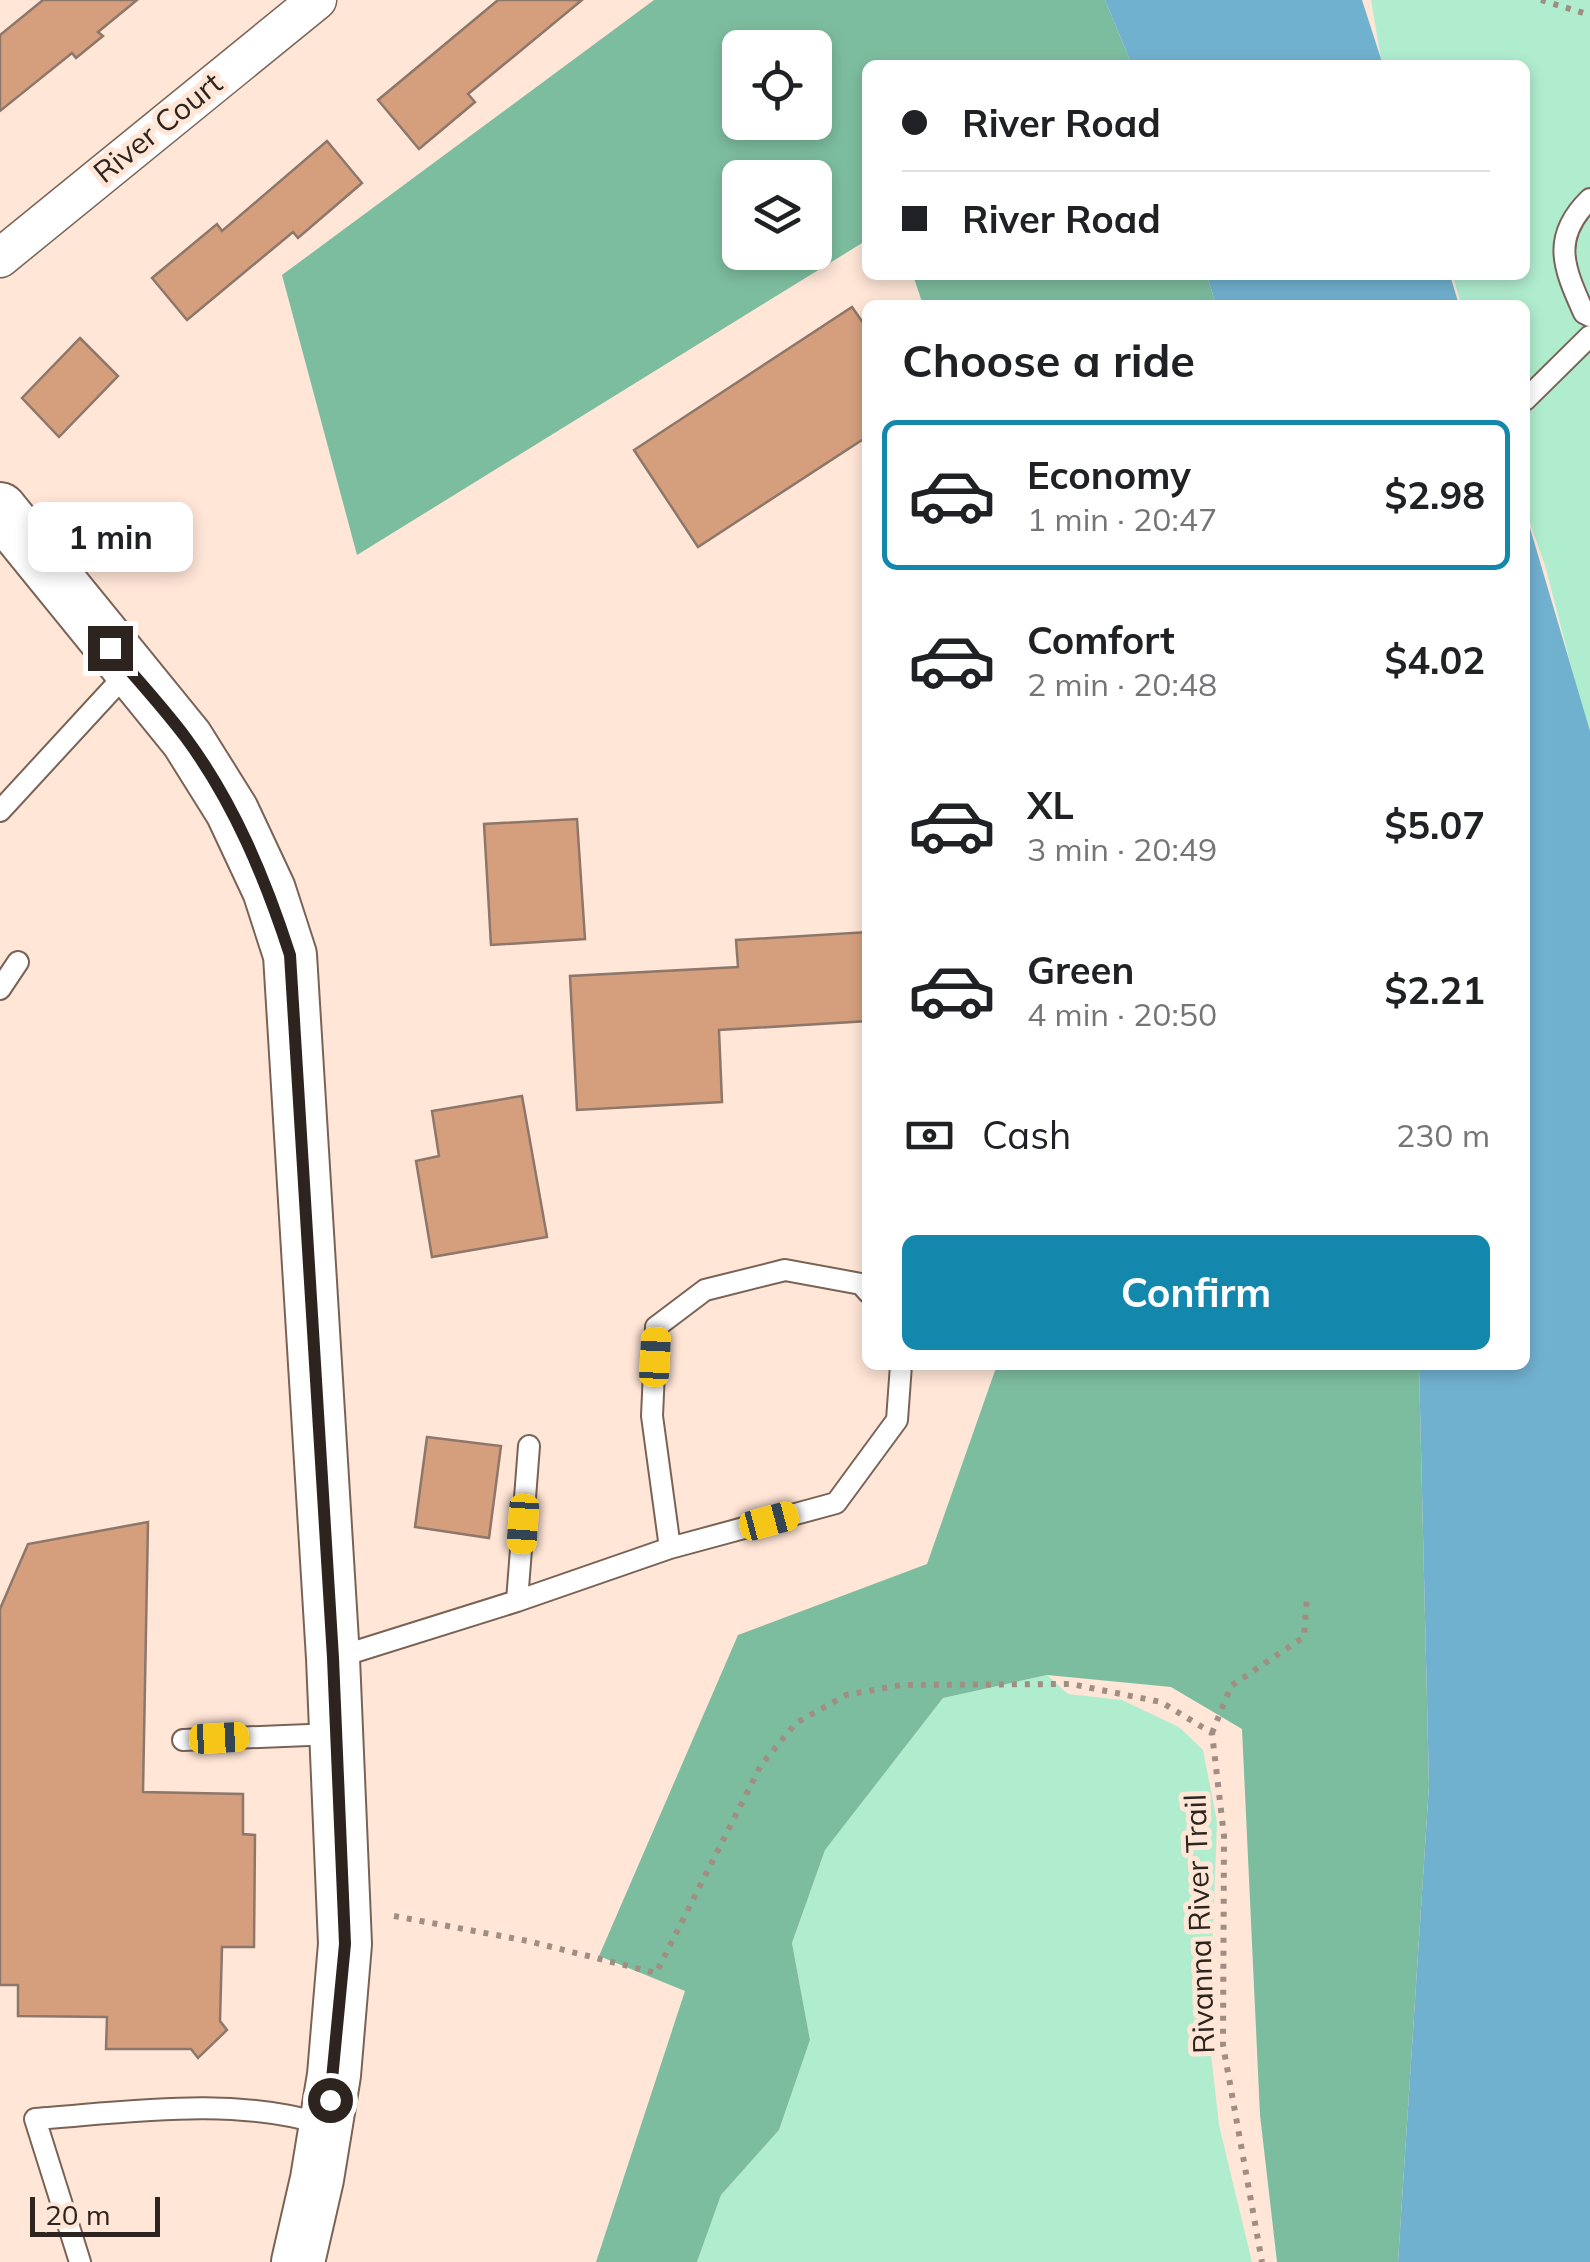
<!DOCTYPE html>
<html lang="en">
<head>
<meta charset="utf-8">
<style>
	body { margin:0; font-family:Mulish,sans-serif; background:#f6f6f6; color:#202124; height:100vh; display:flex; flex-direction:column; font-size:38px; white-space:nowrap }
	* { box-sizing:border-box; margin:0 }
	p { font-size:32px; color:#757577 }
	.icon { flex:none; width:55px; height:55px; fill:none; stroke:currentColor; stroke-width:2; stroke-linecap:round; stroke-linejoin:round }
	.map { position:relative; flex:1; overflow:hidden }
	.sheet { position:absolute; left:862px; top:300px; width:668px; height:1070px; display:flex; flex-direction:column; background:#fff; border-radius:15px; box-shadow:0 5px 15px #0003 }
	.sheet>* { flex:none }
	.banner { position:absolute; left:862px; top:60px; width:668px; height:220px; border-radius:15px; box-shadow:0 5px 15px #0003; display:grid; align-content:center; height:220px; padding:0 40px; background:#fff }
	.buttons { position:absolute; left:722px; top:30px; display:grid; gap:20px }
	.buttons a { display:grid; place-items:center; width:110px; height:110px; border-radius:15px; background:#fff; box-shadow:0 5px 15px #0003; font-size:50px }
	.scale { position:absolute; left:30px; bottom:25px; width:130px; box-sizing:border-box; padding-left:10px; border:5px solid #2d241f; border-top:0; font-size:28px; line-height:35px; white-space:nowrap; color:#2d241f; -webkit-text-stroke:8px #ffe6d7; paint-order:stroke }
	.end { position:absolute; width:45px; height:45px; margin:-22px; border:12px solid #2d241f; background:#fff; box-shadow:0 0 0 5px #fff }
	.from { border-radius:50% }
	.bubble { position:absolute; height:70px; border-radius:15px; background:#fff; box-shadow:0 5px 15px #0003; font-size:32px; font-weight:700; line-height:70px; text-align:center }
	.car { position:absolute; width:30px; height:60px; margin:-30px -15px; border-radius:12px; box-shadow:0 0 8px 2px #0007; background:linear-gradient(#f5c518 24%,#345 0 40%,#f5c518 0 76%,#345 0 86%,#f5c518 0) }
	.banner b { display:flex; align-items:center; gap:35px; height:95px; font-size:38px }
	.banner b+b { border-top:2px solid #e0e0e0 }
	.banner i { width:25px; height:25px; background:#202124 }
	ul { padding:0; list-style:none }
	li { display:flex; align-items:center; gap:30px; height:150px; margin:0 20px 15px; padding:0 20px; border:5px solid transparent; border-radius:15px }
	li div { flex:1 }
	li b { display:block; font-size:38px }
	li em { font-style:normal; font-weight:700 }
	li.on { border-color:#1387ac }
	li>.icon { width:90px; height:90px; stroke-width:1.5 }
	h2 { padding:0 40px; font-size:45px; line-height:120px }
	.pay { display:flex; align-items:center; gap:25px; height:110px; padding:0 40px; font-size:38px }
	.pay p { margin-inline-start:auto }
	.primary-button { display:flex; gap:20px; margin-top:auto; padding:20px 40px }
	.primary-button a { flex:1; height:115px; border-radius:15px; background:#1387ac; color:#fff; font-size:40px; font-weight:700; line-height:115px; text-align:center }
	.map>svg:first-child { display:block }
	.green { fill:#b0edcf }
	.forest { fill:#7dbd9f; fill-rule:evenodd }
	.water { fill:#71b1d0 }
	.building { fill:#d59f7e; stroke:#8d776a; stroke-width:2.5 }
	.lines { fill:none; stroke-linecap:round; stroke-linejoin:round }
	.lane-casing { stroke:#796357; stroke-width:24 }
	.street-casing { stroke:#796357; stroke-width:41 }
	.secondary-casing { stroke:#796357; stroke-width:56 }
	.path { stroke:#a08e83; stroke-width:6; stroke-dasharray:5 8; stroke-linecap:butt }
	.lane { stroke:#fff; stroke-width:20 }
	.street { stroke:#fff; stroke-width:38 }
	.secondary { stroke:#fff; stroke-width:52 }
	.route { stroke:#2d241f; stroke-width:12 }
	.labels { text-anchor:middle; stroke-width:10; stroke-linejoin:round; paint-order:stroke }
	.street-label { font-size:30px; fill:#2d241f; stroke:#ffe6d7 }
</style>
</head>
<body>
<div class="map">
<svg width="1590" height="2262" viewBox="0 0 1590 2262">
	<rect width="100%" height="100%" fill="#ffe6d7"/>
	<path class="green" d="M 1371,0 L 1590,0 L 1590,740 L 1545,565 L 1525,509 L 1525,305 L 1461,305 L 1453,275 L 1525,275 L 1525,65 L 1382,65 Z
		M 1047,1675 L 1068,1694 L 1122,1700 L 1179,1727 L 1203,1750 L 1217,1822 L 1209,2036 L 1219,2125 L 1252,2262 L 697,2262 L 721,2195 L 779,2130 L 810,2040 L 792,1943 L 825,1850 L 943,1698 Z"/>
	<path class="forest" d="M 654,0 L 1105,0 L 1132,65 L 868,65 L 867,240 L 357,555 L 282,275 ZM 740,48 L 815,48 L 815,122 L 740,122 ZM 740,178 L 815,178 L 815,252 L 740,252 Z
		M 913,275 L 1207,275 L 1216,305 L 923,305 Z
		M 997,1365 L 1419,1365 L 1429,1785 L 1398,2262 L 1277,2262 L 1260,2115 L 1242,1729 L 1171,1687 L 1047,1675 L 943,1698 L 825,1850 L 792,1943 L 810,2040 L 779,2130 L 721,2195 L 697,2262 L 596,2262 L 685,1991 L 599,1956 L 738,1635 L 927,1564 Z"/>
	<path class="water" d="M 1105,0 L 1362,0 L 1383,65 L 1132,65 Z
		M 1207,275 L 1450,275 L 1459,305 L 1216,305 Z
		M 1525,511 L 1590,731 L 1590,2262 L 1398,2262 L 1429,1785 L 1419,1365 L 1525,1365 Z"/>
	<path class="building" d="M 43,0 L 137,0 L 98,32 L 103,36 L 76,58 L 72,53 L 0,111 L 0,35 Z
		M 498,0 L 582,0 L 468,94 L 475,102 L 419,149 L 378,100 Z
		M 327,141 L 362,183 L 298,238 L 293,232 L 187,320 L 152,278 L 217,224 L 222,231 Z
		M 852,307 L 868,330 L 868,436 L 698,547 L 634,450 Z
		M 80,338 L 118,376 L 59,437 L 22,398 Z
		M 577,819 L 585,939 L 491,945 L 484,824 Z
		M 868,932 L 868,1021 L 719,1030 L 722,1102 L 577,1110 L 570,976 L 738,967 L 736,940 Z
		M 522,1096 L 547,1237 L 432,1257 L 416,1161 L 439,1156 L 432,1111 Z
		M 427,1437 L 501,1446 L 489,1538 L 415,1527 Z
		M 148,1522 L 143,1792 L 243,1794 L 243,1834 L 255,1835 L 254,1947 L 222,1947 L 220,2021 L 227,2030 L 198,2058 L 191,2049 L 106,2049 L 107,2017 L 18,2016 L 18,1985 L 0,1985 L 0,1609 L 28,1544 Z"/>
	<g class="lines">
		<defs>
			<path id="lane" d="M 1590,199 C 1550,238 1564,268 1584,313 L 1590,316
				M 1525,400 L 1590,336
				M 0,811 L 128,672
				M 0,989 L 18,962
				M 670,1548 L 652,1416 L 656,1327 L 705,1290 L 785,1270 L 861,1284 L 868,1292
				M 517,1601 L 529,1446
				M 335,1658 L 517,1601 L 670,1548 L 836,1503 L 897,1420 L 901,1365
				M 183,1740 L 333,1734
				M 80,2262 L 35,2119 C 130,2112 234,2096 326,2125"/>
			<path id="street" d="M 0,258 L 317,0"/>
			<path id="secondary" d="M 0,509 L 187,739 L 232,811 L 269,890 L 290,955 L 333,1658 L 345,1944 L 334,2075 L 317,2179 L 298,2262"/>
		</defs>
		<use href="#lane" class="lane-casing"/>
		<use href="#street" class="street-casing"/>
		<use href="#secondary" class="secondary-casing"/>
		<path class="path" d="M 1541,0 L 1590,15
			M 1212,1733 L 1231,1686 L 1304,1637 L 1307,1595
			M 394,1916 L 528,1941 L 656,1973 L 761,1765 L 796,1723 L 846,1695 L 901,1685 L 1071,1684 L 1161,1702 L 1212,1733 L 1224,1836 L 1223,2045 L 1262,2262"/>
		<use href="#lane" class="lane"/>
		<use href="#street" class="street"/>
		<use href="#secondary" class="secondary"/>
	</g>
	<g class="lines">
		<path class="route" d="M 110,648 C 135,677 162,706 186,738 C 234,803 265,878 290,955 L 333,1658 L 345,1944 L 330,2100"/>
	</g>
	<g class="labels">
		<g class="street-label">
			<text transform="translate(158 128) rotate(-39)" y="10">River Court</text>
			<text transform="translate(1200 1924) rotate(-92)" y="10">Rivanna River Trail</text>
		</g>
	</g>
</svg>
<div class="buttons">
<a><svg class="icon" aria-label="locate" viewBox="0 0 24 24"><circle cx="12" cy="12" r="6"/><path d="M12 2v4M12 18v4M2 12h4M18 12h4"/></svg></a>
<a><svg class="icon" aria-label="layers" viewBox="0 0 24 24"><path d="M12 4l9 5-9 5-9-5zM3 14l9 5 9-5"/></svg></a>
</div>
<div class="scale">20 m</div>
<i class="end from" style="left:330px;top:2100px"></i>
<i class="end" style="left:110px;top:648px"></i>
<div class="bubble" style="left:28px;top:502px;width:165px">1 min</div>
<i class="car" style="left:655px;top:1357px;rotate:3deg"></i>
<i class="car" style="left:769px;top:1521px;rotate:75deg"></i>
<i class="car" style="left:523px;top:1524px;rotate:184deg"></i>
<i class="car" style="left:219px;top:1738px;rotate:87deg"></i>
<div class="banner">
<b><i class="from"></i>River Road</b>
<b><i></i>River Road</b>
</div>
<section class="sheet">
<h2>Choose a ride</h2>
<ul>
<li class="on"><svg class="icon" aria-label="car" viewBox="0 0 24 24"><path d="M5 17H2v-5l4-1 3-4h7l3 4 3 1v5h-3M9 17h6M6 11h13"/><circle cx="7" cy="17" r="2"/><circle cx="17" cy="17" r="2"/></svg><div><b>Economy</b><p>1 min · 20:47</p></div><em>$2.98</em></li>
<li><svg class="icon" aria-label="car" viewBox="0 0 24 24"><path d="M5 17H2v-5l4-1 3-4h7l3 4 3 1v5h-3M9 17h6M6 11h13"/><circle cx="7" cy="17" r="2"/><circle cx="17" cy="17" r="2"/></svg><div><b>Comfort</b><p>2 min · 20:48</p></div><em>$4.02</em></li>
<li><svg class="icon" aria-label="car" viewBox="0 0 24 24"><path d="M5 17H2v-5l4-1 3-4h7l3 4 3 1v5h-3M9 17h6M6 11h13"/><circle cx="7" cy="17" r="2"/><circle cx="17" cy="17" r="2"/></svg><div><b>XL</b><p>3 min · 20:49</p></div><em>$5.07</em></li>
<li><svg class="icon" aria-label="car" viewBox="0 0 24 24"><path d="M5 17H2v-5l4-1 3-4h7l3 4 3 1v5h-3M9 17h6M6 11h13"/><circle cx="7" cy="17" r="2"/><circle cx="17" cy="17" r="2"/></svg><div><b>Green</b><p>4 min · 20:50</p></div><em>$2.21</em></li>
</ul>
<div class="pay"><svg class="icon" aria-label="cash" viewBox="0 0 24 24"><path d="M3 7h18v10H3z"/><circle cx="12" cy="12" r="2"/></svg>Cash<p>230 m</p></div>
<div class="primary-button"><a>Confirm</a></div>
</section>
</div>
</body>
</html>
